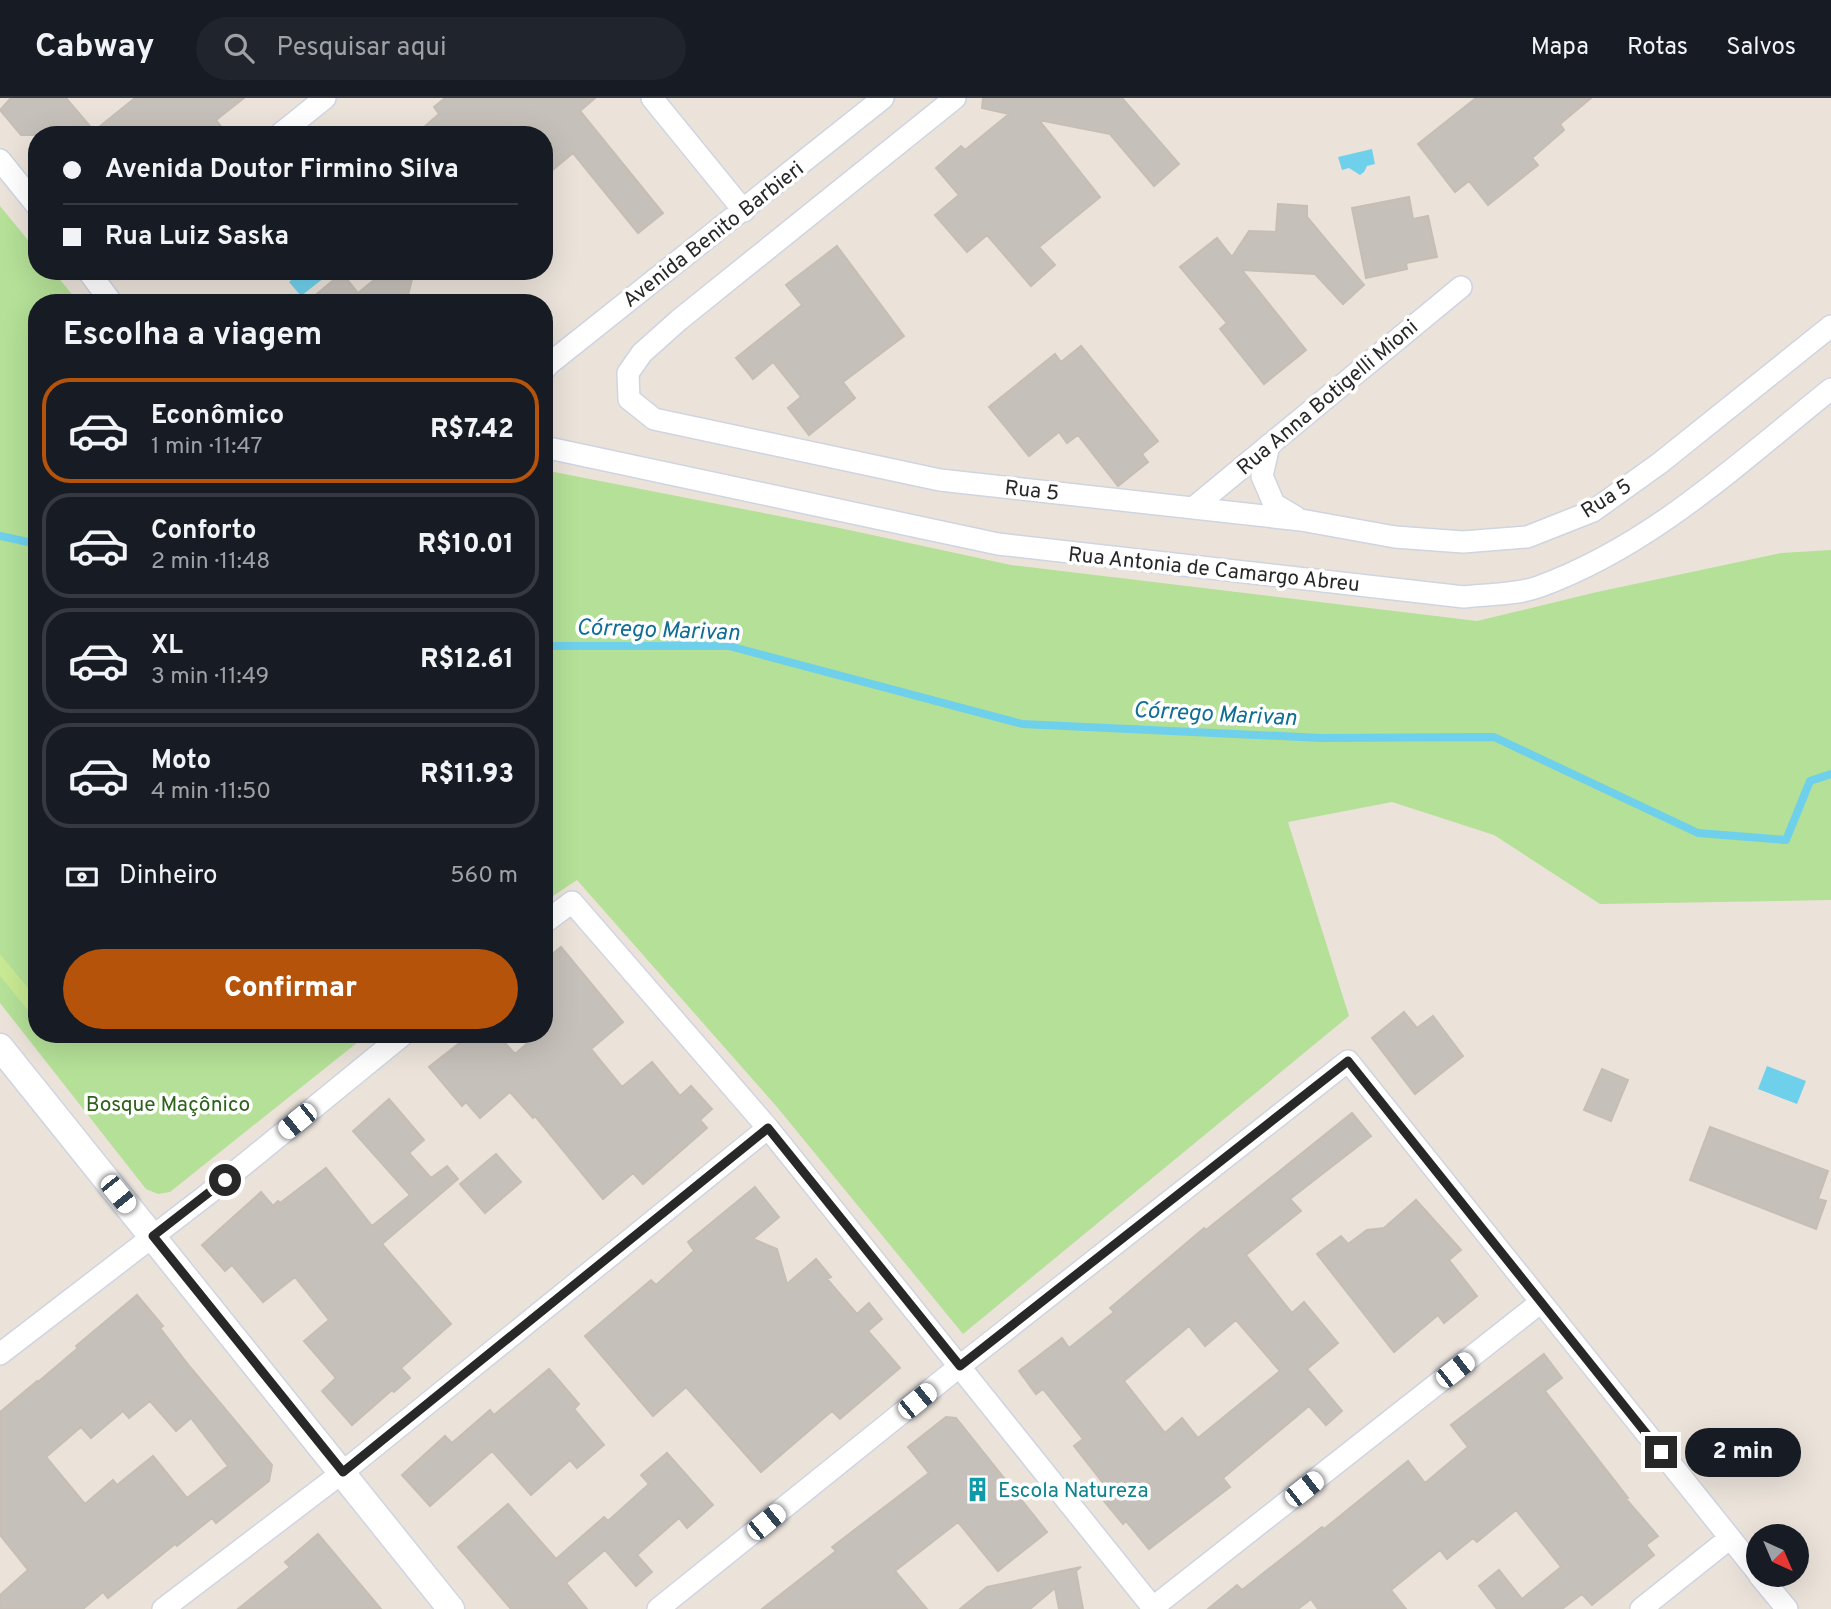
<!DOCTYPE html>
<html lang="pt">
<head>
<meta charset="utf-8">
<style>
	body { margin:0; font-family:Overpass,sans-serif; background:#20242c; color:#f1f3f6; height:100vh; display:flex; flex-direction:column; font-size:26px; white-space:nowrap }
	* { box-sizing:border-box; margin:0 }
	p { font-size:23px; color:#9ea1a6 }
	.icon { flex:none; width:38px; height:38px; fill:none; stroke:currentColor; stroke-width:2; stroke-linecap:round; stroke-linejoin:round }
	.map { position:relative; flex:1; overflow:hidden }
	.panel { position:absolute; left:28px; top:196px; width:525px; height:749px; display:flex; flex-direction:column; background:#171b24; border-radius:28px; box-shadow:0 7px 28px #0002 }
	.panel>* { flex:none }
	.banner { position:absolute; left:28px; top:28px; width:525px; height:154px; border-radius:28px; box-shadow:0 7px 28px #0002; display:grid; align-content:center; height:154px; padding:0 35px; background:#171b24 }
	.needle { width:46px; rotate:136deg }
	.controls { position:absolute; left:1746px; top:1426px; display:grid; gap:14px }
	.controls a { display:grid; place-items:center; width:63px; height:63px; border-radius:50%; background:#171b24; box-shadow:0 7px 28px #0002; font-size:35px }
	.end { position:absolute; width:32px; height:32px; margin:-16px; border:9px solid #282828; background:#fff; box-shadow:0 0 0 4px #fff }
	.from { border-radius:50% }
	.bubble { position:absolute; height:49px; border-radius:24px; background:#171b24; box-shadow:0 7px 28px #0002; font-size:23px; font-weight:800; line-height:49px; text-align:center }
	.car { position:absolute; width:21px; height:42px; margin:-21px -10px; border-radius:9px; box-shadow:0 0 5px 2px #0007; background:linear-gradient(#fff 24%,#345 0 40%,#fff 0 76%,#345 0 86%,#fff 0) }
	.banner b { display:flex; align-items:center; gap:24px; height:66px; font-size:26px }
	.banner b+b { border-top:2px solid #363941 }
	.banner i { width:18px; height:18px; background:#f1f3f6 }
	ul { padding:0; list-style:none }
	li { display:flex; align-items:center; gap:21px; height:105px; margin:0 14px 10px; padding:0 21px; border:4px solid #363941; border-radius:28px }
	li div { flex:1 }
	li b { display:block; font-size:26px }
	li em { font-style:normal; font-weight:800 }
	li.selected { border-color:#b45309 }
	li>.icon { width:63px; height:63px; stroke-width:1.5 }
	h2 { padding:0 35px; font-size:32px; line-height:84px }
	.pay { display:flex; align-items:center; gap:18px; height:77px; padding:0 35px; font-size:26px }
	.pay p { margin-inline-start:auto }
	.action { display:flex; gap:14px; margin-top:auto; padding:14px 35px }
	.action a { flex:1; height:80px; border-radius:42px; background:#b45309; color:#fff; font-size:28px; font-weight:800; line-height:80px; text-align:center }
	header { display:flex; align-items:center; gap:42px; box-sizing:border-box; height:98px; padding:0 35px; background:#171b24; border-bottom:2px solid #363941 }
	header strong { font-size:33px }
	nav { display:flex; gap:38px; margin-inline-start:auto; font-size:24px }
	.search { width:490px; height:63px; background:#20242c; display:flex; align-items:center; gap:18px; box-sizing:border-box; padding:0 24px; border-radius:38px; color:#9ea1a6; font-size:26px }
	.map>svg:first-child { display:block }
	.green { fill:#b4e097 }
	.pitch { fill:#c8e893 }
	.water { fill:#6ed0eb }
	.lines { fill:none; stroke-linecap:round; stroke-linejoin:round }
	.stream { stroke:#6ed0eb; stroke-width:8 }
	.building { fill:#c6c0ba; stroke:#c6beb4; stroke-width:2; fill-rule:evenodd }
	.minor-casing { stroke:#cfd4e1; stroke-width:24 }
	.tertiary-casing { stroke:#cfd4e1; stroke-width:29 }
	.minor { stroke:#fff; stroke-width:21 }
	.tertiary { stroke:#fff; stroke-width:26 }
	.route { stroke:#282828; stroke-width:9 }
	.labels { text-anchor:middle; stroke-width:7; stroke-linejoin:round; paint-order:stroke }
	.street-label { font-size:21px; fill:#282828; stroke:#fff }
	.park-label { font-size:21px; fill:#2d631b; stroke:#fff }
	.culture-label { font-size:21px; fill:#0d838f; stroke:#fff; text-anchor:start }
	.water-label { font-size:23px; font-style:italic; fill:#106e95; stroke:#fff }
</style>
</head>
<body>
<header>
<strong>Cabway</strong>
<div class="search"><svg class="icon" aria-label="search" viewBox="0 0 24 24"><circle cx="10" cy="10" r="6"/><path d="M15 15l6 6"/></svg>Pesquisar aqui</div>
<nav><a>Mapa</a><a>Rotas</a><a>Salvos</a></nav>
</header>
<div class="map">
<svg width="1831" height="1511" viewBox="0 0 1831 1511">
	<rect width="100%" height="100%" fill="#ebe3da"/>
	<path class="green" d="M 0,108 L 37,153 L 37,173 L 53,173 L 79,205 L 37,205 L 37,936 L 368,936 L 170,1094 L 158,1096 L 146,1091 L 0,905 Z
		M 544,372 L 835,429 L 1011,467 L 1477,523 L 1597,494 L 1781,455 L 1831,452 L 1831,802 L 1600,806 L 1494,737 L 1392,704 L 1288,724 L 1349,918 L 963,1236 L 777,1009 L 577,782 L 544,804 Z"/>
	<path class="pitch" d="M 0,856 L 37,901 L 37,923 L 0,878 Z"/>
	<path class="water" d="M 1372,51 L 1375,66 L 1367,68 L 1364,74 L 1360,77 L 1349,70 L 1342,72 L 1338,59 Z
		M 301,173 L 328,173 L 329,176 L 301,198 L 289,184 Z
		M 1767,968 L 1806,983 L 1797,1006 L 1758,991 Z"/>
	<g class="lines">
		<path class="stream" d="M 0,438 L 37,446
			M 544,548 L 729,548 L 1022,626 L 1321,640 L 1494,639 L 1698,735 L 1786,742 L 1810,683 L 1831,676"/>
	</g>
	<path class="building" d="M 11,0 L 66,0 L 94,33 L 135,0 L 244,0 L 216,22 L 228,37 L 21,37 L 0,12 Z
		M 445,0 L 595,0 L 580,13 L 663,115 L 638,135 L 573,55 L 544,79 L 544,37 L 415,37 L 439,16 L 434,9 Z
		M 983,0 L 1122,0 L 1179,66 L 1154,88 L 1110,36 L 1039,22 L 1100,99 L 1039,149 L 1055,167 L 1031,188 L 987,137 L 967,154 L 935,117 L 959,97 L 936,70 L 961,48 L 965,52 L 1009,16 L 982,10 Z
		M 1476,0 L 1591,0 L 1560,26 L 1564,32 L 1532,60 L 1538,67 L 1488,107 L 1469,83 L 1455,94 L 1418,46 Z
		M 1409,99 L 1413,121 L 1428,118 L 1437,159 L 1406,165 L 1407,171 L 1366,180 L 1352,110 Z
		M 1278,106 L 1307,108 L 1307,119 L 1364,187 L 1343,206 L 1315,176 L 1242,172 L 1306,252 L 1264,286 L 1220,231 L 1227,225 L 1180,169 L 1217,140 L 1232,159 L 1249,133 L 1276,134 Z
		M 837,148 L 904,238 L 843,284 L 855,300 L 809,337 L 788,310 L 801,299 L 773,264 L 753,281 L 736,260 L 802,207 L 786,187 Z
		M 385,173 L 414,173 L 406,205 L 306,205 L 342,175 L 358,195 Z
		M 1081,248 L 1158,343 L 1142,356 L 1148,364 L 1118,388 L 1078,337 L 1067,345 L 1059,334 L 1029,358 L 989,309 L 1055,256 L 1061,264 Z
		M 561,849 L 623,924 L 591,951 L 622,989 L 652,964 L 680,998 L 691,988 L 712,1011 L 700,1022 L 707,1030 L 643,1086 L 633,1075 L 603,1101 L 535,1018 L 533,1020 L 510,994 L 480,1020 L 466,1004 L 462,1008 L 429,969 L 471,936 L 497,936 L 515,956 L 538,936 L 544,936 L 544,863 Z
		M 1404,914 L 1417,930 L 1433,918 L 1463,958 L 1415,996 L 1372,940 Z
		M 1602,971 L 1628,982 L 1611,1023 L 1584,1012 Z
		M 389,1001 L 424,1042 L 409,1055 L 431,1080 L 447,1068 L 458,1081 L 382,1146 L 451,1226 L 401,1270 L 410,1280 L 394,1294 L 392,1292 L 352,1327 L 322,1293 L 336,1280 L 304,1243 L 329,1222 L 295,1179 L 263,1204 L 232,1167 L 225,1173 L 202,1147 L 261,1094 L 273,1108 L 278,1103 L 280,1105 L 326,1070 L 372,1128 L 410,1097 L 353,1033 Z
		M 1352,1015 L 1371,1038 L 1290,1101 L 1301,1113 L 1246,1157 L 1292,1215 L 1304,1204 L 1338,1245 L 1307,1271 L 1342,1313 L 1326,1327 L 1309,1308 L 1223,1380 L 1230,1389 L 1149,1451 L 1126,1423 L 1123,1426 L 1095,1392 L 1103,1385 L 1074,1348 L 1083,1341 L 1043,1291 L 1036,1296 L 1019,1273 L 1062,1240 L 1069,1250 L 1114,1214 L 1110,1210 L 1204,1130 L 1206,1132 ZM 1236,1222 L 1280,1273 L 1198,1340 L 1182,1320 L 1165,1335 L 1124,1283 L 1189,1228 L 1205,1248 Z
		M 1710,1029 L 1828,1073 L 1818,1101 L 1826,1103 L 1816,1131 L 1690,1082 Z
		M 496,1056 L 521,1084 L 485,1115 L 460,1086 Z
		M 755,1089 L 779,1119 L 753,1141 L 777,1151 L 787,1186 L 816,1161 L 831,1179 L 827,1181 L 857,1216 L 869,1205 L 882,1221 L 868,1233 L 900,1270 L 840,1321 L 832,1313 L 761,1374 L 686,1289 L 653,1318 L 585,1238 L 651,1182 L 656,1187 L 694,1153 L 688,1144 Z
		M 1416,1102 L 1461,1152 L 1449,1162 L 1477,1198 L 1444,1225 L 1438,1217 L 1394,1254 L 1317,1156 L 1341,1138 L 1348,1146 L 1367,1132 L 1384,1130 Z
		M 137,1197 L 163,1228 L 160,1230 L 190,1269 L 272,1367 L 269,1383 L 216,1425 L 212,1420 L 177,1448 L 175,1446 L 108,1500 L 103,1494 L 83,1511 L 0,1511 L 0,1497 L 28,1472 L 0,1437 L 0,1314 L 37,1283 L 38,1284 L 78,1250 L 76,1248 ZM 150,1303 L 176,1333 L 191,1320 L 228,1368 L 187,1400 L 153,1358 L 117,1387 L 113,1382 L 85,1406 L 46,1359 L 81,1329 L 91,1340 L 123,1313 L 129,1320 Z
		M 1544,1256 L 1562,1280 L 1545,1293 L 1628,1400 L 1626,1401 L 1658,1438 L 1646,1447 L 1654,1457 L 1592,1507 L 1582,1496 L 1562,1511 L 1497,1511 L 1479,1488 L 1499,1472 L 1522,1501 L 1561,1469 L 1516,1412 L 1477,1444 L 1473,1440 L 1447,1461 L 1440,1452 L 1391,1492 L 1406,1511 L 1318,1511 L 1311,1501 L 1298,1511 L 1208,1511 L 1237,1487 L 1242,1492 L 1322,1429 L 1324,1431 L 1408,1363 L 1425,1385 L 1468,1349 L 1451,1327 Z
		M 549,1271 L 579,1306 L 574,1311 L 604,1347 L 577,1370 L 570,1362 L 531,1397 L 492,1353 L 430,1408 L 402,1377 L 445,1338 L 452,1345 L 490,1312 L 494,1317 Z
		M 946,1319 L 956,1320 L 1047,1434 L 998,1473 L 958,1424 L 895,1473 L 927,1511 L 762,1511 L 836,1453 L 832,1449 L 929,1375 L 908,1349 Z
		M 667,1355 L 713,1407 L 687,1430 L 679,1420 L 637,1457 L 652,1474 L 636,1488 L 605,1452 L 566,1485 L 587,1511 L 511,1511 L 458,1449 L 508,1406 L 556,1461 L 604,1419 L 608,1423 L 649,1386 L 641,1377 Z
		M 318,1436 L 381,1511 L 238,1511 L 290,1469 L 285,1464 Z
		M 1081,1469 L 1076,1473 L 1083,1511 L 1059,1511 L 1055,1490 L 1030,1511 L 960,1511 L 987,1489 Z"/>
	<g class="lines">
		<defs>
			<path id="minor" d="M 652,0 L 744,113
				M 955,0 L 679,222 L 642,255 L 628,275 L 629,301 L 654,321 L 940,382 L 1301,422 L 1395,439 L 1463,444 L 1527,439 L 1593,413 L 1660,365 L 1831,228
				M 279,37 L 325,0
				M 0,62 L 37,108
				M 88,173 L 112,205
				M 544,272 L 549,266 L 883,0
				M 1269,347 L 1262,378 L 1274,406 L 1296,419
				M 544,349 L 998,446 L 1464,499 C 1488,496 1516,497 1538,489 C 1650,449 1740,364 1831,291
				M 1193,410 L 1461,189
				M 544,825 L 572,804 L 768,1030 L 1154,1511
				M 0,1256 L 208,1096 L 404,936
				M 1759,1477 L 1787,1511
				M 163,1511 L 343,1374 L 768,1030
				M 658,1511 L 960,1268 L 1348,963 L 1759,1476
				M 1151,1511 L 1541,1204
				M 1641,1511 L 1730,1440"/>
			<path id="tertiary" d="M 0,949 L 451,1511"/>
		</defs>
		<use href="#minor" class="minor-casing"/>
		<use href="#tertiary" class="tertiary-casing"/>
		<use href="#minor" class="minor"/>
		<use href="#tertiary" class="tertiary"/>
	</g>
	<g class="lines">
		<path class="route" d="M 225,1082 L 153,1138 L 343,1374 L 768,1030 L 960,1268 L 1348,963 L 1661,1354"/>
	</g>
	<defs>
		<symbol id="building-bare" viewBox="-9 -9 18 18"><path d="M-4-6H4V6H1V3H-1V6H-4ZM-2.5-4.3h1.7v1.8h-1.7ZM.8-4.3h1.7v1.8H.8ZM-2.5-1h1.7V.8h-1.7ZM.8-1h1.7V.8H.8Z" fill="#0f9aa8" stroke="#fff" stroke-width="2.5" paint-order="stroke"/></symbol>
	</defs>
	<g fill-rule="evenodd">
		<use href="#building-bare" x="960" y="1374" width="35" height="35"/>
	</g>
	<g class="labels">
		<g class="street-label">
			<text transform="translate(713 136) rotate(-38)" y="7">Avenida Benito Barbieri</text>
			<text transform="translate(1327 299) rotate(-40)" y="7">Rua Anna Botigelli Mioni</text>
			<text transform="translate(1032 392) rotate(6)" y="7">Rua 5</text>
			<text transform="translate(1606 400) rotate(-32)" y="7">Rua 5</text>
			<text transform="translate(1214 471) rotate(6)" y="7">Rua Antonia de Camargo Abreu</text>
		</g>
		<g class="park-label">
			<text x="168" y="1013">Bosque Maçônico</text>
		</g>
		<g class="culture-label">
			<text x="998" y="1399">Escola Natureza</text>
		</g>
		<g class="water-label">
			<text transform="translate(658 531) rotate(2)" y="8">Córrego Marivan</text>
			<text transform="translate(1215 615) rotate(3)" y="8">Córrego Marivan</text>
		</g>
	</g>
</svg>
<div class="controls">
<a><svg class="needle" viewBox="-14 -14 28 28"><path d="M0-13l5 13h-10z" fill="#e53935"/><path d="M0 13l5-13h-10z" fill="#9ea1a6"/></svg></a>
</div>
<i class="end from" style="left:225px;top:1082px"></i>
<i class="end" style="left:1661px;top:1354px"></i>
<div class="bubble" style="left:1685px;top:1330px;width:116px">2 min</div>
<i class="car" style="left:297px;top:1023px;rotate:231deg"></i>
<i class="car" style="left:118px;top:1096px;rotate:141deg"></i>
<i class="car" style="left:1455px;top:1272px;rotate:52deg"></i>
<i class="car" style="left:917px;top:1303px;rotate:51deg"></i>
<i class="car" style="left:1304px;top:1391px;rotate:52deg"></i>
<i class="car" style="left:766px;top:1424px;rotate:51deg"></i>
<div class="banner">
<b><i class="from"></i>Avenida Doutor Firmino Silva</b>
<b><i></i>Rua Luiz Saska</b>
</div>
<section class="panel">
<h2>Escolha a viagem</h2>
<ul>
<li class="selected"><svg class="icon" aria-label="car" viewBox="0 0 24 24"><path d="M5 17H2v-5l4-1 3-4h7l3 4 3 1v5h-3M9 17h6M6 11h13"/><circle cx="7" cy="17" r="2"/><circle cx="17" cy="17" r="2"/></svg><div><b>Econômico</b><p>1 min · 11:47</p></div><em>R$7.42</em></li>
<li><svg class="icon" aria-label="car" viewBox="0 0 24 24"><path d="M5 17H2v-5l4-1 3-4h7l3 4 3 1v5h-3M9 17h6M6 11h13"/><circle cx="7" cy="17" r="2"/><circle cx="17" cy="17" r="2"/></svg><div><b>Conforto</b><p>2 min · 11:48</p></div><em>R$10.01</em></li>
<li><svg class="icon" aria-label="car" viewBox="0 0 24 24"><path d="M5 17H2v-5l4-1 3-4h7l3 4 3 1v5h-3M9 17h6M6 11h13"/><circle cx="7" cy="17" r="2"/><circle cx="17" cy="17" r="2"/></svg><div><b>XL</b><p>3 min · 11:49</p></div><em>R$12.61</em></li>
<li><svg class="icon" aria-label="car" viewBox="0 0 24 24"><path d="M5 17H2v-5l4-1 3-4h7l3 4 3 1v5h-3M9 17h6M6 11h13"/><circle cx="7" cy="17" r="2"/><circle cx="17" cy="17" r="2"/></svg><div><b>Moto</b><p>4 min · 11:50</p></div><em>R$11.93</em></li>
</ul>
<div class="pay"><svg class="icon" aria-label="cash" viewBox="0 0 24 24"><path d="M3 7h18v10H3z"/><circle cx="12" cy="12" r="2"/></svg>Dinheiro<p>560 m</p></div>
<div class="action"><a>Confirmar</a></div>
</section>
</div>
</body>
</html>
